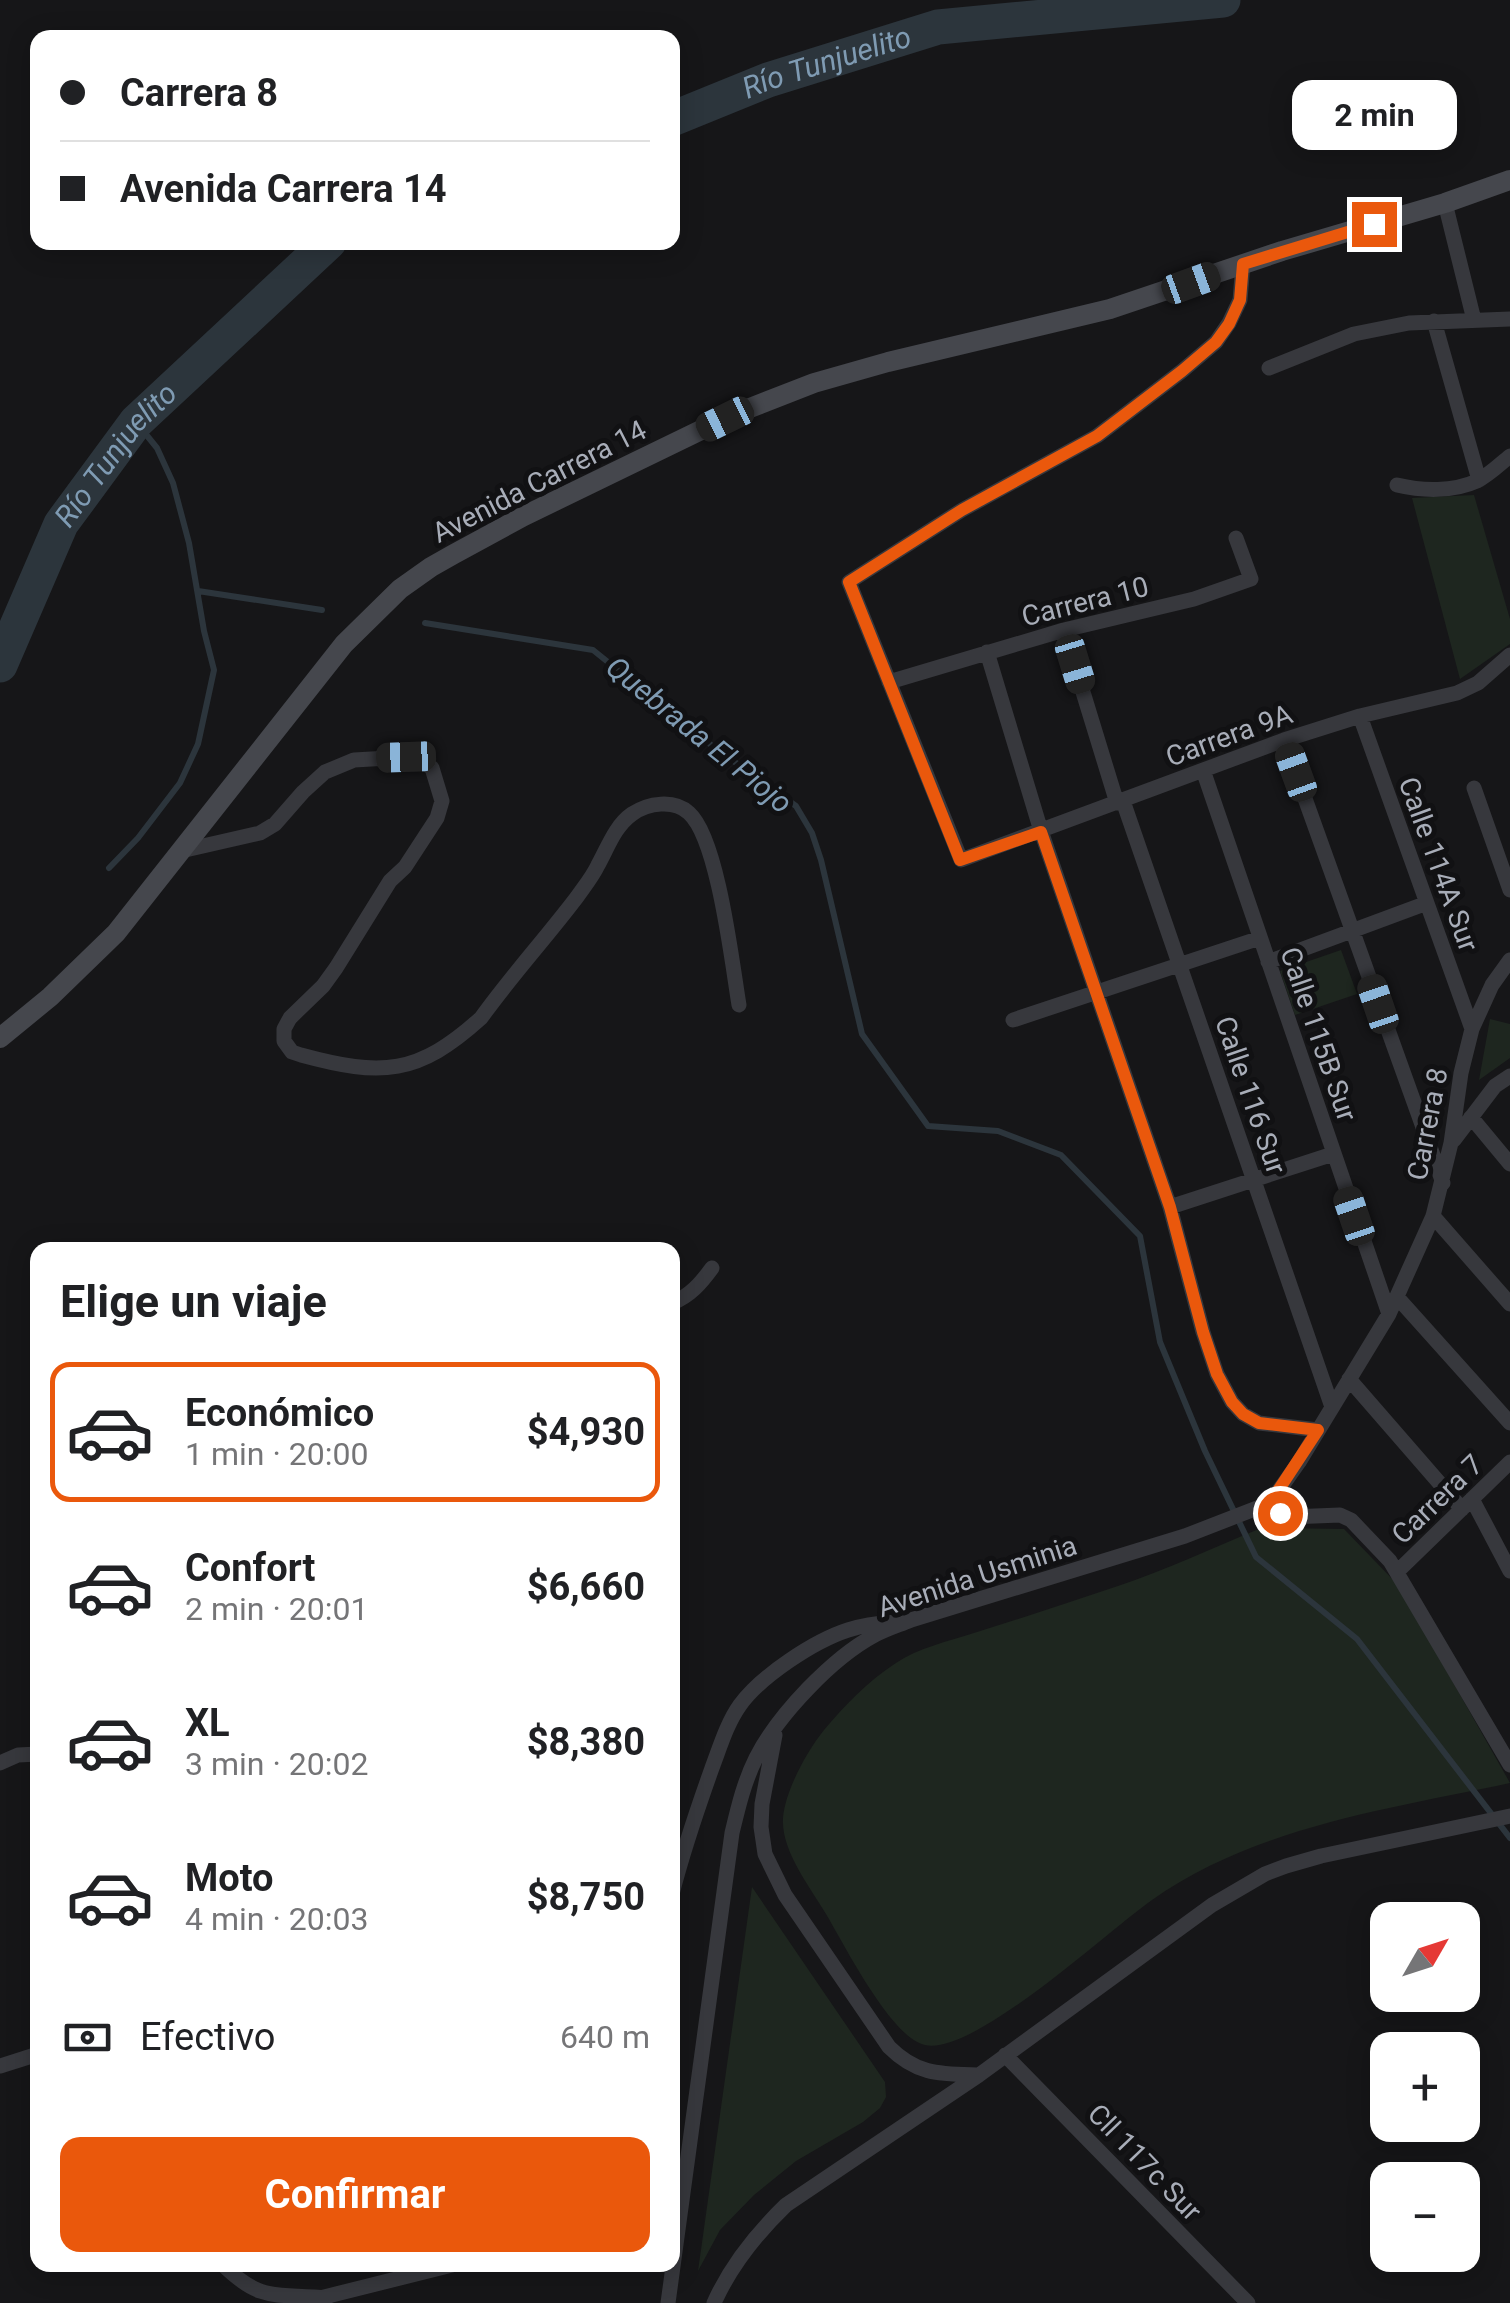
<!DOCTYPE html>
<html lang="es">
<head>
<meta charset="utf-8">
<style>
	body { margin:0; font-family:Roboto,sans-serif; background:#f6f6f6; color:#202124; height:100vh; display:flex; flex-direction:column; font-size:38px; white-space:nowrap }
	* { box-sizing:border-box; margin:0 }
	p { font-size:32px; color:#757577 }
	.icon { flex:none; width:55px; height:55px; fill:none; stroke:currentColor; stroke-width:2; stroke-linecap:round; stroke-linejoin:round }
	.map { position:relative; flex:1; overflow:hidden }
	.side { position:absolute; left:30px; top:1242px; width:650px; height:1030px; display:flex; flex-direction:column; background:#fff; border-radius:20px; box-shadow:0 5px 25px #0003 }
	.side>* { flex:none }
	.top-card { position:absolute; left:30px; top:30px; width:650px; height:220px; border-radius:20px; box-shadow:0 5px 25px #0003; display:grid; align-content:center; height:220px; padding:0 30px; background:#fff }
	.needle { width:65px; rotate:51deg }
	.buttons { position:absolute; left:1370px; top:1902px; display:grid; gap:20px }
	.buttons a { display:grid; place-items:center; width:110px; height:110px; border-radius:20px; background:#fff; box-shadow:0 5px 25px #0003; font-size:50px }
	.end { position:absolute; width:45px; height:45px; margin:-22px; border:12px solid #ea580c; background:#fff; box-shadow:0 0 0 5px #fff }
	.from { border-radius:50% }
	.bubble { position:absolute; height:70px; border-radius:20px; background:#fff; box-shadow:0 5px 25px #0003; font-size:32px; font-weight:700; line-height:70px; text-align:center }
	.car { position:absolute; width:30px; height:60px; margin:-30px -15px; border-radius:12px; box-shadow:0 0 8px 2px #0007; background:linear-gradient(#222 24%,#8ab4d8 0 40%,#222 0 76%,#8ab4d8 0 86%,#222 0) }
	.top-card b { display:flex; align-items:center; gap:35px; height:95px; font-size:38px }
	.top-card b+b { border-top:2px solid #e0e0e0 }
	.top-card i { width:25px; height:25px; background:#202124 }
	ul { padding:0; list-style:none }
	li { display:flex; align-items:center; gap:30px; height:140px; margin:0 20px 15px; padding:0 10px; border:5px solid transparent; border-radius:20px }
	li div { flex:1 }
	li b { display:block; font-size:38px }
	li em { font-style:normal; font-weight:700 }
	li.active { border-color:#ea580c }
	li>.icon { width:90px; height:90px; stroke-width:1.5 }
	h2 { padding:0 30px; font-size:45px; line-height:120px }
	.pay { display:flex; align-items:center; gap:25px; height:110px; padding:0 30px; font-size:38px }
	.pay p { margin-inline-start:auto }
	.primary-button { display:flex; gap:20px; margin-top:auto; padding:20px 30px }
	.primary-button a { flex:1; height:115px; border-radius:20px; background:#ea580c; color:#fff; font-size:40px; font-weight:700; line-height:115px; text-align:center }
	.map>svg:first-child { display:block }
	.green { fill:#1e261f }
	.lines { fill:none; stroke-linecap:round; stroke-linejoin:round }
	.stream { stroke:#2c353c; stroke-width:6 }
	.river { stroke:#2c353c; stroke-width:35 }
	.street { stroke:#37383d; stroke-width:15 }
	.secondary { stroke:#45474d; stroke-width:20 }
	.route { stroke:#ea580c; stroke-width:12 }
	.labels { text-anchor:middle; stroke-width:10; stroke-linejoin:round; paint-order:stroke }
	.street-label { font-size:28px; fill:#a8adb8; stroke:#111113 }
	.water-label { font-size:30px; font-style:italic; fill:#7f9bb3; stroke:#111113 }
</style>
</head>
<body>
<div class="map">
<svg width="1510" height="2303" viewBox="0 0 1510 2303">
	<rect width="100%" height="100%" fill="#161618"/>
	<path class="green" d="M 1474,495 L 1510,619 L 1510,644 L 1460,679 L 1412,498 Z
		M 1341,950 L 1357,994 L 1295,1015 L 1280,971 Z
		M 1490,1019 L 1510,1024 L 1510,1058 L 1479,1080 Z
		M 1274,1528 L 1344,1529 L 1398,1585 L 1510,1783 C 1388,1809 1255,1827 1152,1900 C 1109,1930 974,2056 925,2045 C 891,2038 844,1944 826,1914 C 810,1887 781,1851 783,1818 C 785,1791 807,1751 824,1730 C 846,1704 867,1682 896,1663 C 918,1648 949,1641 974,1633 C 1022,1618 1070,1602 1118,1586 C 1166,1570 1212,1548 1259,1529 Z
		M 752,1887 L 885,2082 L 886,2097 L 880,2108 L 863,2122 L 796,2161 L 754,2195 L 720,2230 L 698,2271 Z"/>
	<g class="lines">
		<path class="stream" d="M 198,591 L 322,610
			M 425,623 L 593,650 L 711,745 L 796,806 L 812,833 L 821,860 L 862,1034 L 928,1126 L 998,1131 L 1061,1155 L 1140,1236 L 1160,1342 L 1205,1451 L 1256,1557 L 1357,1639 L 1510,1838
			M 109,868 L 138,838 L 180,783 L 198,744 L 214,670 L 204,631 L 189,543 L 173,483 L 157,448 L 136,422"/>
		<g class="river">
			<path id="s1" d="M 672,119 L 768,80 L 938,27 L 1223,0"/>
			<path id="s2" d="M 0,665 L 61,524 L 136,422 L 329,242"/>
		</g>
		<path class="street" d="M 1445,203 L 1474,320
			M 1243,264 L 1240,300 L 1229,323 L 1216,342 L 1182,371 L 1097,436 L 962,510 L 849,582 L 961,860 L 1284,740 L 1360,716 L 1457,693 L 1478,683 L 1510,655
			M 1434,321 L 1479,480
			M 1269,368 L 1354,334 L 1409,323 L 1510,319
			M 1397,485 C 1422,491 1453,492 1477,481 C 1489,475 1500,464 1510,456
			M 1064,630 L 1117,803
			M 987,652 L 1041,831 L 1170,1207 L 1203,1332 L 1217,1374 L 1232,1402 L 1243,1414 L 1259,1423 L 1318,1430
			M 889,682 L 1064,630 L 1194,599 L 1251,579 L 1236,538
			M 1360,716 L 1472,1029
			M 1284,740 L 1443,1183
			M 1203,770 L 1389,1314
			M 1474,788 L 1510,890
			M 1123,801 L 1332,1407
			M 181,851 L 260,833 L 275,824 L 303,792 L 325,772 L 354,760 L 406,757 L 422,761 L 432,768 L 442,801 L 437,818 L 405,867 L 390,881 L 336,968 L 323,986 L 290,1018 L 284,1029 L 284,1041 L 292,1052 L 301,1055 C 382,1077 418,1075 481,1018 C 511,976 546,938 577,897 C 584,887 593,876 598,865 C 608,847 615,826 632,814 C 648,803 674,799 689,813 C 718,839 732,963 739,1005
			M 1268,962 L 1427,903
			M 1013,1020 L 1260,938
			M 1471,1117 L 1510,1164
			M 1454,1140 L 1495,1086 L 1510,1076
			M 1170,1207 L 1333,1154
			M 1433,1216 L 1510,1304
			M 1397,1297 L 1510,1423
			M 672,1303 C 690,1296 701,1283 712,1268
			M 1349,1379 L 1462,1509
			M 1472,1499 L 1510,1571
			M 1270,1503 L 1280,1513 L 1290,1517 L 1340,1515 L 1351,1520 L 1390,1561 L 1510,1765
			M 1398,1571 L 1510,1462
			M 775,1735 L 762,1804 L 761,1827 L 765,1854 L 785,1895 L 889,2047 C 917,2075 940,2074 977,2075
			M 0,1763 L 18,1755 L 38,1754
			M 672,1894 C 683,1851 697,1810 712,1768 C 720,1747 727,1723 740,1705 C 761,1676 814,1641 848,1630 C 863,1625 878,1623 894,1622
			M 1005,2055 L 1248,2303
			M 0,2066 L 38,2054
			M 223,2265 C 262,2303 276,2293 327,2298
			M 320,2298 L 452,2265
			M 668,2303 L 732,1833 C 738,1808 744,1782 756,1758 C 778,1715 832,1658 875,1635 C 886,1629 899,1625 911,1620 L 1185,1536 L 1270,1503 L 1299,1462 L 1389,1314 L 1433,1216 L 1451,1143 L 1461,1073 L 1472,1029 L 1492,985 L 1510,960
			M 714,2303 C 731,2265 756,2234 786,2205 L 979,2075 L 1212,1905 L 1265,1874 L 1286,1866 L 1321,1856 L 1510,1816"/>
		<path class="secondary" d="M 0,1038 L 50,997 L 116,933 L 344,644 L 400,589 L 431,567 L 454,554 L 524,516 L 732,415 L 814,383 L 888,362 L 1110,309 L 1282,251 L 1445,203 L 1510,180"/>
	</g>
	<g class="lines">
		<path class="route" d="M 1280,1513 L 1270,1503 L 1318,1430 L 1259,1423 L 1243,1414 L 1232,1402 L 1217,1374 L 1203,1332 L 1170,1207 L 1041,832 L 960,860 L 849,582 L 962,510 L 1097,436 L 1182,371 L 1216,342 L 1229,324 L 1240,300 L 1243,264 L 1374,224"/>
	</g>
	<g class="labels">
		<g class="street-label">
			<text transform="translate(539 481) rotate(-27)" y="10">Avenida Carrera 14</text>
			<text transform="translate(1085 601) rotate(-14)" y="10">Carrera 10</text>
			<text transform="translate(1229 735) rotate(-20)" y="10">Carrera 9A</text>
			<text transform="translate(1439 864) rotate(70)" y="10">Calle 114A Sur</text>
			<text transform="translate(1319 1034) rotate(71)" y="10">Calle 115B Sur</text>
			<text transform="translate(1251 1095) rotate(71)" y="10">Calle 116 Sur</text>
			<text transform="translate(1427 1124) rotate(-79)" y="10">Carrera 8</text>
			<text transform="translate(1437 1499) rotate(-44)" y="10">Carrera 7</text>
			<text transform="translate(977 1576) rotate(-18)" y="10">Avenida Usminia</text>
			<text transform="translate(1145 2162) rotate(46)" y="10">Cll 117c Sur</text>
		</g>
		<g class="water-label">
			<text dy="10" stroke="none"><textPath href="#s1" startOffset="165">Río Tunjuelito</textPath></text>
			<text dy="10" stroke="none"><textPath href="#s2" startOffset="242">Río Tunjuelito</textPath></text>
			<text transform="translate(699 735) rotate(39)" y="10">Quebrada El Piojo</text>
		</g>
	</g>
</svg>
<div class="buttons">
<a><svg class="needle" viewBox="-14 -14 28 28"><path d="M0-13l5 13h-10z" fill="#e53935"/><path d="M0 13l5-13h-10z" fill="#757577"/></svg></a>
<a>+</a>
<a>−</a>
</div>
<i class="end from" style="left:1280px;top:1513px"></i>
<i class="end" style="left:1374px;top:224px"></i>
<div class="bubble" style="left:1292px;top:80px;width:165px">2 min</div>
<i class="car" style="left:1191px;top:283px;rotate:70deg"></i>
<i class="car" style="left:725px;top:419px;rotate:244deg"></i>
<i class="car" style="left:1075px;top:664px;rotate:163deg"></i>
<i class="car" style="left:406px;top:757px;rotate:268deg"></i>
<i class="car" style="left:1296px;top:772px;rotate:340deg"></i>
<i class="car" style="left:1378px;top:1004px;rotate:341deg"></i>
<i class="car" style="left:1354px;top:1216px;rotate:341deg"></i>
<div class="top-card">
<b><i class="from"></i>Carrera 8</b>
<b><i></i>Avenida Carrera 14</b>
</div>
<section class="side">
<h2>Elige un viaje</h2>
<ul>
<li class="active"><svg class="icon" aria-label="car" viewBox="0 0 24 24"><path d="M5 17H2v-5l4-1 3-4h7l3 4 3 1v5h-3M9 17h6M6 11h13"/><circle cx="7" cy="17" r="2"/><circle cx="17" cy="17" r="2"/></svg><div><b>Económico</b><p>1 min · 20:00</p></div><em>$4,930</em></li>
<li><svg class="icon" aria-label="car" viewBox="0 0 24 24"><path d="M5 17H2v-5l4-1 3-4h7l3 4 3 1v5h-3M9 17h6M6 11h13"/><circle cx="7" cy="17" r="2"/><circle cx="17" cy="17" r="2"/></svg><div><b>Confort</b><p>2 min · 20:01</p></div><em>$6,660</em></li>
<li><svg class="icon" aria-label="car" viewBox="0 0 24 24"><path d="M5 17H2v-5l4-1 3-4h7l3 4 3 1v5h-3M9 17h6M6 11h13"/><circle cx="7" cy="17" r="2"/><circle cx="17" cy="17" r="2"/></svg><div><b>XL</b><p>3 min · 20:02</p></div><em>$8,380</em></li>
<li><svg class="icon" aria-label="car" viewBox="0 0 24 24"><path d="M5 17H2v-5l4-1 3-4h7l3 4 3 1v5h-3M9 17h6M6 11h13"/><circle cx="7" cy="17" r="2"/><circle cx="17" cy="17" r="2"/></svg><div><b>Moto</b><p>4 min · 20:03</p></div><em>$8,750</em></li>
</ul>
<div class="pay"><svg class="icon" aria-label="cash" viewBox="0 0 24 24"><path d="M3 7h18v10H3z"/><circle cx="12" cy="12" r="2"/></svg>Efectivo<p>640 m</p></div>
<div class="primary-button"><a>Confirmar</a></div>
</section>
</div>
</body>
</html>
